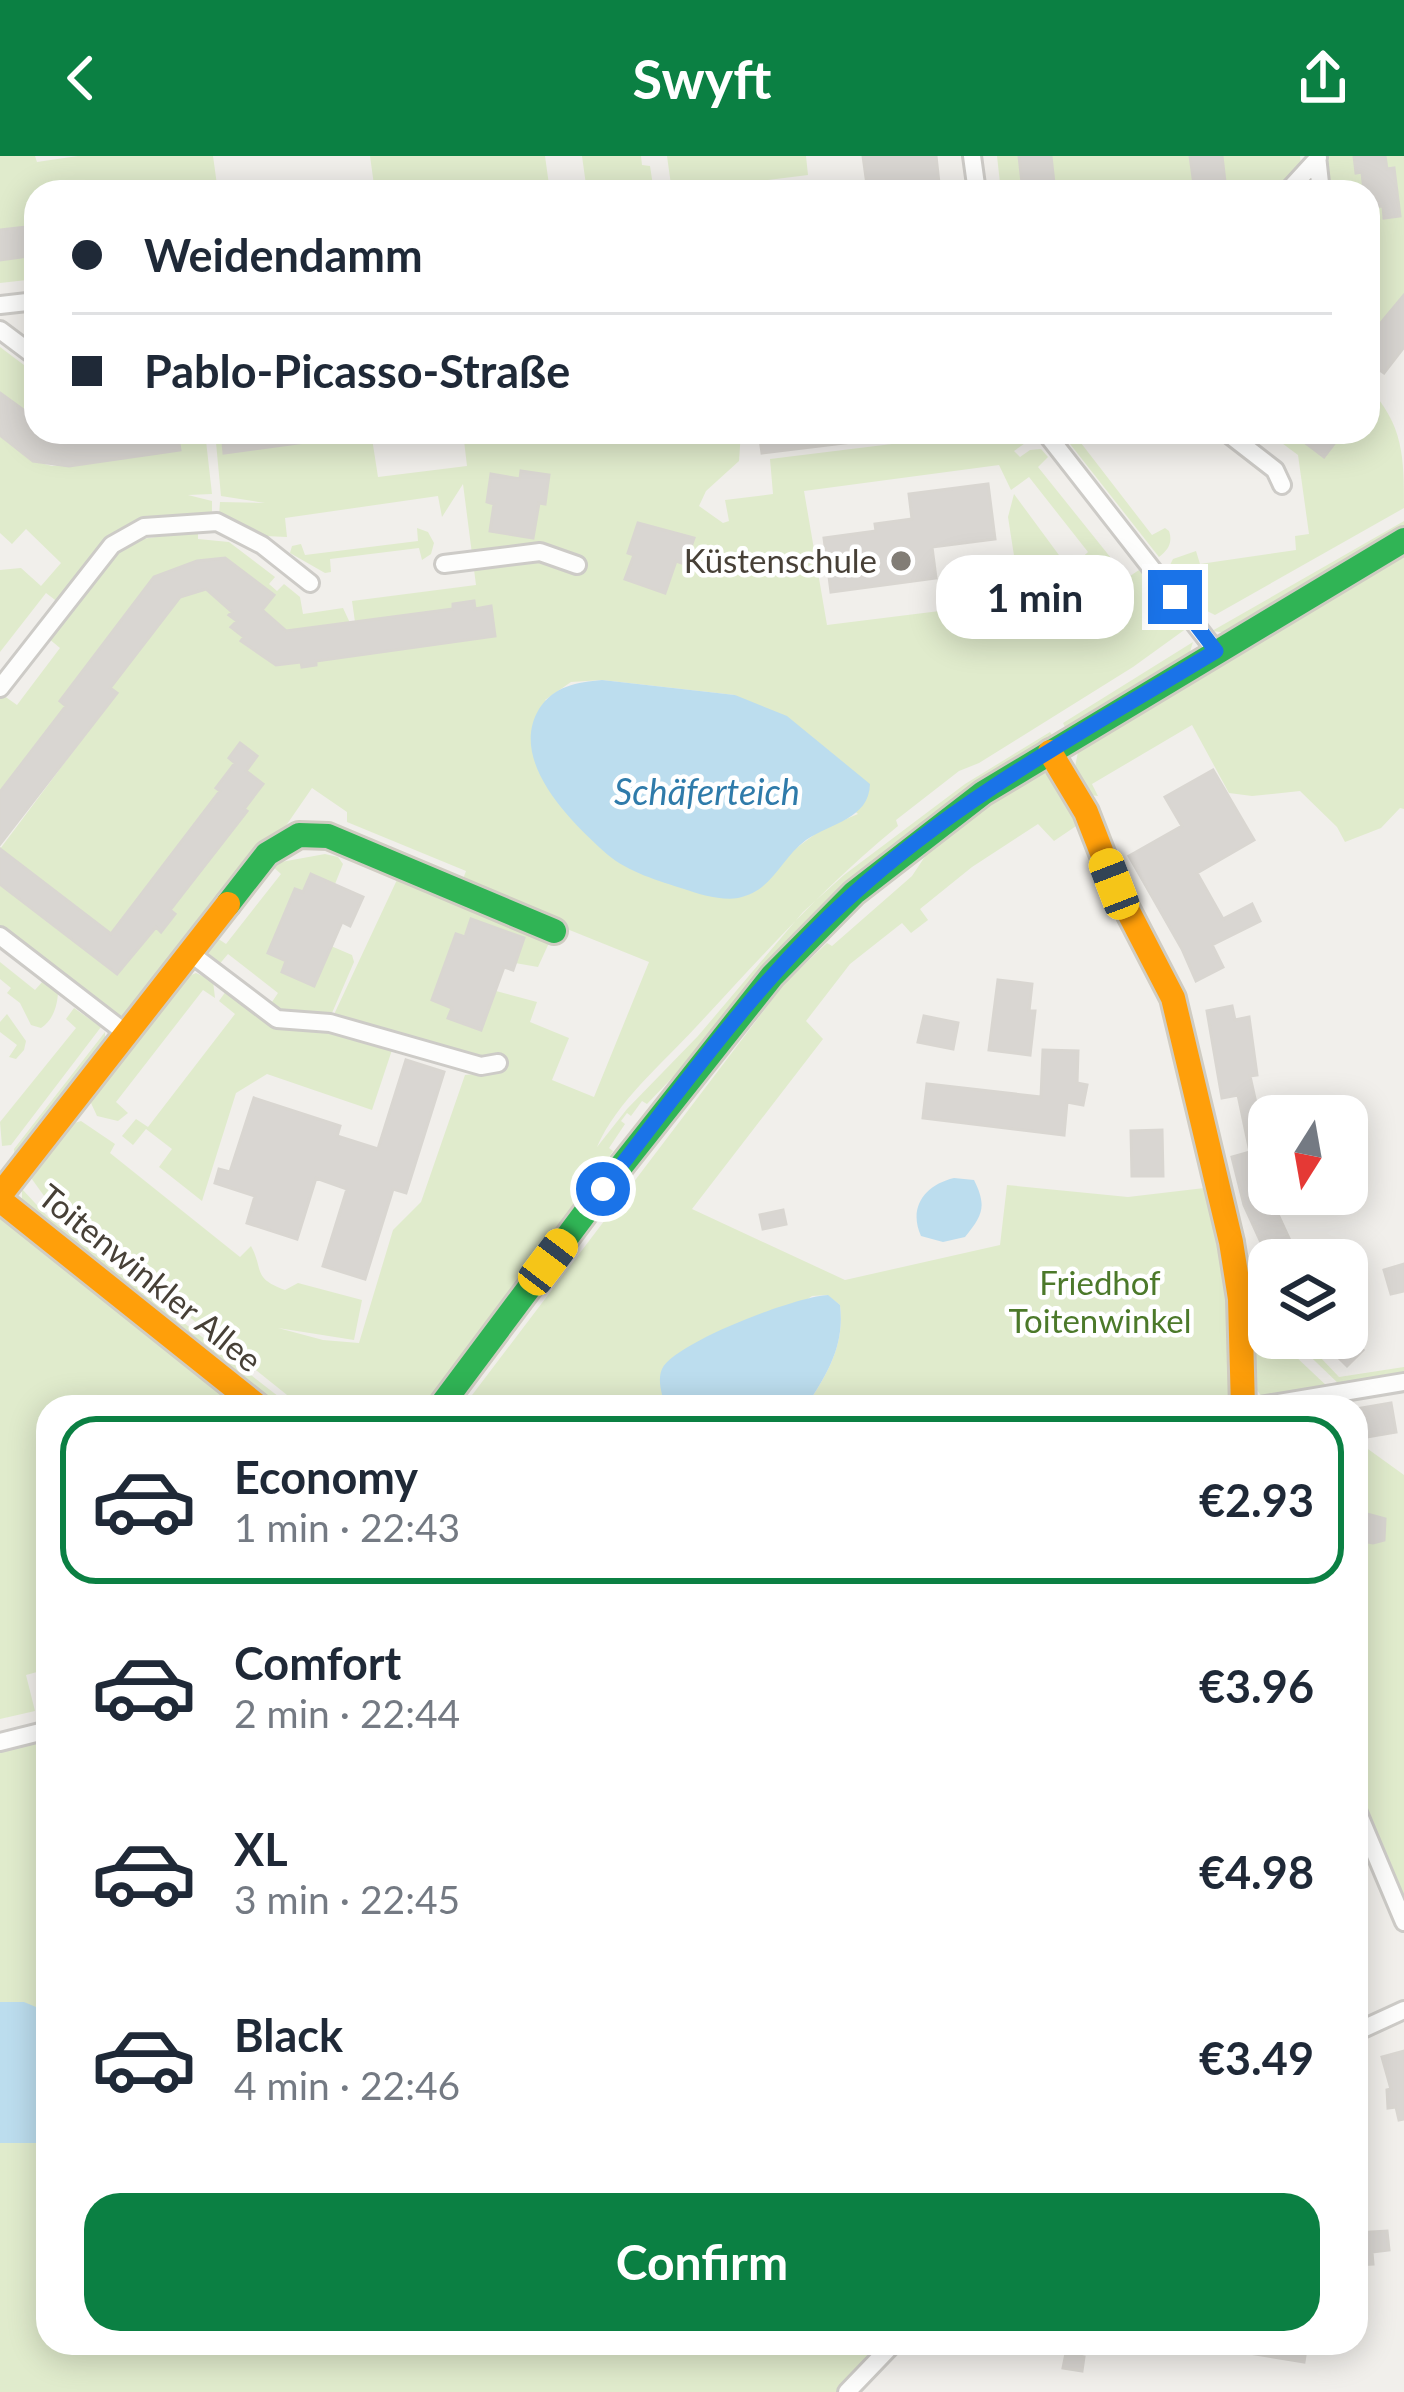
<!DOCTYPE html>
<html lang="en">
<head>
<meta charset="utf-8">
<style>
	body { margin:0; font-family:Lato,sans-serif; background:#f6f6f7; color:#1f2937; height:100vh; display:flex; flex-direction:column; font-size:45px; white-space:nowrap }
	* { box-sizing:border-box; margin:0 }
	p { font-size:39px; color:#747a83 }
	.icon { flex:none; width:66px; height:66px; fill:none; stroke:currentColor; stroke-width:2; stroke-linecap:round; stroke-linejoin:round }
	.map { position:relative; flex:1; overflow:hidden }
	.details { position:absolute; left:36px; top:1239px; width:1332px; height:960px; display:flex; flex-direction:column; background:#fff; border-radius:36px; box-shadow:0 6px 30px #0003 }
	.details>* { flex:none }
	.guide { position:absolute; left:24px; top:24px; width:1356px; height:264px; border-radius:36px; box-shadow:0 6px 30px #0003; display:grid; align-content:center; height:264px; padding:0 48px; background:#fff }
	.needle { width:78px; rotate:191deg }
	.buttons { position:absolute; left:1248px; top:939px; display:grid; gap:24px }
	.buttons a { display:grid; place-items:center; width:120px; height:120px; border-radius:24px; background:#fff; box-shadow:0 6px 30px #0003; font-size:60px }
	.end { position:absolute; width:54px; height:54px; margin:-27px; border:15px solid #1a73e8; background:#fff; box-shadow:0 0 0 6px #fff }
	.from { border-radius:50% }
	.bubble { position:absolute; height:84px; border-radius:36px; background:#fff; box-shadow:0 6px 30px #0003; font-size:39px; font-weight:700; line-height:84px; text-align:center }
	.car { position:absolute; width:36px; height:72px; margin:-36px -18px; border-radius:15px; box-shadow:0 0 9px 3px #0007; background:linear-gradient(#f5c518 24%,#345 0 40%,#f5c518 0 76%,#345 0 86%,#f5c518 0) }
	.guide b { display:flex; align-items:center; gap:42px; height:114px; font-size:45px }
	.guide b+b { border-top:3px solid #e0e1e3 }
	.guide i { width:30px; height:30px; background:#1f2937 }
	ul { padding:21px 0 0; list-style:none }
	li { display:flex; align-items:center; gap:36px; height:168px; margin:0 24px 18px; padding:0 24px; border:6px solid transparent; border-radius:36px }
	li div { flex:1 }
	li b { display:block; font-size:45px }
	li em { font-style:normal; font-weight:700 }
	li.current { border-color:#0b8043 }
	li>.icon { width:108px; height:108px; stroke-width:1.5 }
	.button { display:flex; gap:24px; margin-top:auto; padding:24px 48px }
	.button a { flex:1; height:138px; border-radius:36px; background:#0b8043; color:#fff; font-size:48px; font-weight:700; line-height:138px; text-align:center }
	header { display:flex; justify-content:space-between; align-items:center; height:156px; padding:0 48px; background:#0b8043; color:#fff; font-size:54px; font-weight:700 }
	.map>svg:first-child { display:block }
	.green { fill:#e0ebcc; fill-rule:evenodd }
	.water { fill:#bcddee }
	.building { fill:#d9d6d2; stroke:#d9d6d1; stroke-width:3 }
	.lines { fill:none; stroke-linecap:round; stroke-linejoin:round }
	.street-casing { stroke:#cdcbc7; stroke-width:22 }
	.fast-casing { stroke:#d0ccc2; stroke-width:30 }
	.slow-casing { stroke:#d0ccc2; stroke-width:30 }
	.street { stroke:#fdfdfc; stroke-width:16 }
	.fast { stroke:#30b455; stroke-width:24 }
	.slow { stroke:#ff9f0a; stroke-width:24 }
	.route { stroke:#1a73e8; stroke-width:15 }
	.poi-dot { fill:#827d76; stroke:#fff; stroke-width:4.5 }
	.labels { text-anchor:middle; stroke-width:9; stroke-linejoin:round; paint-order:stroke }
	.poi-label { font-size:33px; fill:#474037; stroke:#fff; text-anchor:end }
	.street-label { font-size:33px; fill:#474037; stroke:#fff }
	.park-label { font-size:33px; fill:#4c792a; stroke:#fff }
	.water-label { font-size:36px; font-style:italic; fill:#2f7baa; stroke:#fff }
</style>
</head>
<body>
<header><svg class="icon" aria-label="back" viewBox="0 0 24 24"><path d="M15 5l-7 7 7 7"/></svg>Swyft<svg class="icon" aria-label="share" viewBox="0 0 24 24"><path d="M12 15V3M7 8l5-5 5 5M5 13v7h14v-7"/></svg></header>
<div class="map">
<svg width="1404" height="2236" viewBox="0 0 1404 2236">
	<rect width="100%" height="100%" fill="#f1efeb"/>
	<path class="green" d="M 0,0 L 35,0 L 37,6 L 78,0 L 213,0 L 218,36 L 36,36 L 36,74 L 35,70 L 0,74 Z
		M 370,0 L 545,0 L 550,36 L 358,36 L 374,29 Z
		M 582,0 L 641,0 L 642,9 L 650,10 L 654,36 L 587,36 Z
		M 667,0 L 806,0 L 808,19 L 672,36 Z
		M 997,0 L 1019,0 L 1022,29 L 1015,30 L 1015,36 L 1001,36 Z
		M 1051,0 L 1190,0 L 1195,36 L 1055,36 Z
		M 1222,0 L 1300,0 L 1302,19 L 1287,36 L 1222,36 L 1226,34 Z
		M 1317,0 L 1354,0 L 1356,16 L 1362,16 L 1364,36 L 1321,36 Z
		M 1385,0 L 1404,0 L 1404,143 L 1375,174 L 1368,169 L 1368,51 L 1398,47 L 1394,13 L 1387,13 Z
		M 36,99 L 36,123 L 0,127 L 0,104 Z
		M 0,191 L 36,218 L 36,263 L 0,237 Z
		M 1368,231 C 1404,269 1404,302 1404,352 L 1215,459 L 1207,455 L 1169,411 L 1173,403 L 1196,395 L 1200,408 L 1296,394 L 1295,380 L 1309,378 L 1298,299 L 1267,276 L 1300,276 L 1297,281 L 1324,301 L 1343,276 L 1368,276 L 1368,253 L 1374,247 Z
		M 177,276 L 205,276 L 212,338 L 188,339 L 212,345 L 212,359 C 185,360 147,356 127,379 L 142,383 L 198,375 L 198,383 L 229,386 L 275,421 L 269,428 L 277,435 L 284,428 L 300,441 L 303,458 L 343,452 L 350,467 L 286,475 L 259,452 L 261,429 L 225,402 L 197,405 L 154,422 L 85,512 L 66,550 L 0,636 L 0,537 L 17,549 L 60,492 L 42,477 L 63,450 L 46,437 L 0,496 L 0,414 L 21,412 L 41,430 L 61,407 L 26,373 L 12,388 L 0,377 L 0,279 L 33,305 L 52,310 L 179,294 Z
		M 215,276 L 371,276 L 378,321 L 467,310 L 463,276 L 741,276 L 739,305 L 706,335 L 699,350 L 723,367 L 729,365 L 725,344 L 773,338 L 770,303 L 900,287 L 899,276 L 1041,276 L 1014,295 L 1020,301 L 1030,294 L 1041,293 L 1048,301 L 1038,311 L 1127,422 L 1139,414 L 1187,472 L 1133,511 L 979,607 L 959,615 L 896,664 L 898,670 C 822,732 763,799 696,871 C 663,907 617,945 597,991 L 627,953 L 698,880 L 803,756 L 844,719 L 965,628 L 1050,576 L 1054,582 L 950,647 L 879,706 L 647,948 L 642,945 L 631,960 L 627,957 L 621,965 L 625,968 L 609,992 L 613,995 L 562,1070 L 423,1251 L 302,1251 L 52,1051 L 29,1019 L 68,969 L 81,965 L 115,988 L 110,997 L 240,1101 L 251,1090 C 264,1114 252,1122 285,1134 L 298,1127 L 362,1144 L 354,1184 L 278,1172 L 323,1184 L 359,1187 L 393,1074 L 421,1046 L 465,919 L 483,917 L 395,885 L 372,954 L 267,918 L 236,937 L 202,1045 L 159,1011 L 172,993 L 146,973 L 133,989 L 122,980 L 136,963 L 148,971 L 235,858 L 219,845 L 231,828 L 277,863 L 330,867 L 403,711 L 459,734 L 466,715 L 347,666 L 347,656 L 312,632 L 263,703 L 127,878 L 0,780 L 0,728 L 117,818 L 156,771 L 162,775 L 175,759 L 170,754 L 246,656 L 234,607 L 216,631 L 220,635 L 110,778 L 0,693 L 116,538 L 110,532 L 180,441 L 206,434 L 219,444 L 222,441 L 236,452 L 237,465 L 232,472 L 244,481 L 241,486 L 252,494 L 255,491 L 301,506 L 302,511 L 316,509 L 316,504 L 495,480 L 491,451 L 475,453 L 474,445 L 453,448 L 453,453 L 355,466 L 352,445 L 476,429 L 463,328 L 442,361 L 438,340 L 285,362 L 287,381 L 265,380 L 219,360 L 220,346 L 265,347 L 221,340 ZM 999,309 L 1011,334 L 1029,321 L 1088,396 L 1072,411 L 1081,423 L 1038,460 L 1023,445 L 1067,410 L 1014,338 L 1008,361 L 1021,445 L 827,469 L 804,335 ZM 602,524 L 735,539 L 858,658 L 822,673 L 795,693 L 545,544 L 571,526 ZM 472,763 L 524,782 L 515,807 L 538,811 L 554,776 L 564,779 L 567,773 L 649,806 L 594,941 L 552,924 L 569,882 L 530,866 L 537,846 L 496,835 L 481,874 L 449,863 L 452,852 L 433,845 Z
		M 1065,276 L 1092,278 L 1081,287 L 1152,379 L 1165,372 L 1169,375 C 1173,387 1168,394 1159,401 L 1063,279 Z
		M 1404,365 L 1404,372 L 1228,477 L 1212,475 Z
		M 417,372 L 428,376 L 434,387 L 431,398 L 422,404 L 419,392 L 330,403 L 331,416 L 325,417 L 290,397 L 292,390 L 301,388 L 305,399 L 418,385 Z
		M 1404,399 L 1404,653 L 1400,652 L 1381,672 L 1345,686 L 1337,671 L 1300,635 L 1252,640 L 1229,637 L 1192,569 L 1092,628 L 1098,640 L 1090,639 L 1075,611 L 1079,591 Z
		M 1193,486 L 1188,502 L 1067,575 L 1063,567 Z
		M 1041,616 L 1052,620 L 1082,666 L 1054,685 L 1038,668 L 972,711 L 920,753 L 928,764 L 911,777 L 902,767 L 850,808 L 806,865 L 823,883 L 692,1053 L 845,1124 L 1000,1089 L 1007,1029 L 1128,1041 L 1213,1031 L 1233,1129 L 1231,1244 L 1225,1251 L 806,1251 C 827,1218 845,1190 840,1149 L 827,1139 L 812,1140 L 663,1245 L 666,1251 L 463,1251 L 784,828 L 827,787 L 832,790 L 912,720 L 936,684 Z
		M 325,698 L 338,701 L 343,708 L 335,728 L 311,718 L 303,736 L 295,734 L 268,796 L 286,805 L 282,816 L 331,790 L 352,799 L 354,806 L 332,857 C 314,868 286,859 268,852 L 278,837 L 228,798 L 217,811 L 208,796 L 214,780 L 226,788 L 281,718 L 270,708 Z
		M 0,806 L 35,834 L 43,825 L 58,837 C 57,851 53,864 41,872 L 31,869 L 20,847 L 7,837 L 11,832 L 0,823 Z
		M 196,817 L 213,825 L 215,842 L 203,834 L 116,946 L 128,957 L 118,965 L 97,960 L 91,947 L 92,939 L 182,823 Z
		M 74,852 L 101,871 L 11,989 L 2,990 L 0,966 L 76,872 L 66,863 Z
		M 7,858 L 26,885 L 24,894 L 16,903 L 9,901 L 17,889 L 0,876 L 0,866 Z
		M 105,876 L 105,887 L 15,1006 L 14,993 Z
		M 22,1033 L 48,1061 L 292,1251 L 273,1251 L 98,1115 L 22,1047 Z
		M 0,1053 L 238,1251 L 48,1251 L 48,1513 L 26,1519 L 35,1555 L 0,1563 Z
		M 1249,1158 L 1269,1176 L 1269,1182 L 1276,1182 L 1329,1232 L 1263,1241 C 1243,1223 1250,1184 1249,1158 Z
		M 1302,1182 L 1339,1221 L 1404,1211 L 1404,1220 L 1341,1230 L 1292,1183 Z
		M 1361,1288 L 1404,1319 L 1404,1766 L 1356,1652 L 1356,1290 Z
		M 48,1584 L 48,2187 L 894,2187 L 847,2236 L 0,2236 L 0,1595 Z"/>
	<path class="water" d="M 602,524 L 735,539 L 787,560 L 870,628 C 869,663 831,667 806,684 C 780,703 773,735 738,742 C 722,745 698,738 684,733 C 659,725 628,716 608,699 C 571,666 508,605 539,553 C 554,530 577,526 602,524 Z
		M 954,1022 L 974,1024 C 987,1050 983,1059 965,1081 L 943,1086 L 921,1080 C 908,1051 925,1029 954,1022 Z
		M 828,1139 L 840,1149 C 845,1190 827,1218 806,1251 L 666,1251 C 662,1240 657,1224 662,1213 C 674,1187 797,1140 828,1139 Z
		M 0,1846 L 24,1846 L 48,1856 L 48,1987 L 0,1987 Z"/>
	<path class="building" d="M 863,0 L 936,0 L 940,36 L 868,36 Z
		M 1019,0 L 1051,0 L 1055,36 L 1023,36 Z
		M 1190,0 L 1222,0 L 1226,34 L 1195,36 Z
		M 1354,0 L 1385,0 L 1387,13 L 1394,12 L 1400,60 L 1384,62 L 1383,50 L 1368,51 L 1368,36 L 1364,36 L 1362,16 L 1356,17 Z
		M 36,70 L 36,99 L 0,104 L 0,74 Z
		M 1404,139 L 1404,191 L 1384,217 L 1368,206 L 1368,169 L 1375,174 Z
		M 0,237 L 36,263 L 36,276 L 177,276 L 180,294 L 69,310 L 33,305 L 0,279 Z
		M 222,276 L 306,276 L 306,286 L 224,297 Z
		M 759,276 L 852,276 L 853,286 L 762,297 Z
		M 1291,276 L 1343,276 L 1324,301 Z
		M 521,315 L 549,319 L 545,348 L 539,347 L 533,382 L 490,375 L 494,348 L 487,346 L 491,318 L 520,323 Z
		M 988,328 L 995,383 L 932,391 L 936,422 L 831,436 L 824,382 L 876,375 L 875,368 L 912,363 L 909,338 Z
		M 638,367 L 694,382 L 685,408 L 676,405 L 665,437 L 625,423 L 634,399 L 628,397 Z
		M 225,402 L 274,439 L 262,454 L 286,475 L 453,453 L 453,448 L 474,445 L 475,453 L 491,450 L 495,480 L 316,505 L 316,509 L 302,511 L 301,506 L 276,509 L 241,485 L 244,481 L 231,471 L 237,465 L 229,459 L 232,456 L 206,433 L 180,441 L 110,532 L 117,537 L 0,688 L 0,636 L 66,550 L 60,545 L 154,421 L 197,405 Z
		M 240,587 L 257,600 L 246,615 L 263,628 L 244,653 L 247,655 L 170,754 L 175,758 L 161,776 L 156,771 L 117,818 L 0,728 L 0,693 L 111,778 L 220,635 L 216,632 L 235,607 L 229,602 Z
		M 1213,614 L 1254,684 L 1197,717 L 1223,763 L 1252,748 L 1260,765 L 1212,789 L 1223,811 L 1196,825 L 1182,793 L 1129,700 L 1182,670 L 1165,641 Z
		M 311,718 L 363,741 L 350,770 L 342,766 L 314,830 L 282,816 L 286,805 L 268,797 L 295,733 L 303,736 Z
		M 471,763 L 524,782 L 513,814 L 504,811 L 481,874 L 448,862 L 452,852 L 432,844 L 456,778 L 465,781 Z
		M 998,824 L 1032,828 L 1029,855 L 1035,855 L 1030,899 L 989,894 Z
		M 1232,850 L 1235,864 L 1249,861 L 1257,919 L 1250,920 L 1266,992 L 1269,991 L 1269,1039 L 1299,1104 L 1269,1104 L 1244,1049 L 1232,1001 L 1250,996 L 1238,939 L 1222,942 L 1207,855 Z
		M 924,860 L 958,867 L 953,893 L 918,886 Z
		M 1043,894 L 1078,895 L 1077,927 L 1087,929 L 1083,949 L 1067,946 L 1064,979 L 923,962 L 927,928 L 1041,941 Z
		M 406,904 L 444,916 L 406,1037 L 393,1033 L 365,1123 L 323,1110 L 347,1033 L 316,1022 L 297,1083 L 247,1067 L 255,1040 L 215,1027 L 219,1013 L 230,1016 L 254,942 L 340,970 L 337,980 L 378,993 Z
		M 1162,974 L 1163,1020 L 1132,1020 L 1131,975 Z
		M 783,1054 L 786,1068 L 763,1073 L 760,1059 Z
		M 1404,1108 L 1404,1135 L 1391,1138 L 1384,1114 Z
		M 1335,1182 L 1351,1182 L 1363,1194 L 1347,1210 L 1327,1190 Z
		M 1391,1247 L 1396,1276 L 1361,1282 L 1356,1253 Z
		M 1356,1355 L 1385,1363 L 1384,1384 L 1373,1387 L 1356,1384 Z
		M 1404,1895 L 1404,1963 L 1399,1964 L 1396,1951 L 1388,1952 L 1387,1934 L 1391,1933 L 1382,1901 Z
		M 1387,2075 L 1389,2094 L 1372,2096 L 1373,2108 L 1356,2109 L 1356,2077 Z
		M 1244,2187 L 1307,2187 L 1304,2206 L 1243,2196 Z
		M 1066,2197 L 1084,2201 L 1082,2215 L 1063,2212 Z"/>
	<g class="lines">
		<defs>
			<path id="street" d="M 972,0 L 977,36
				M 1317,0 L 1321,36
				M 1287,36 L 1318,2
				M 0,149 L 36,145
				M 0,174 L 36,201
				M 1045,276 L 1216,495
				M 1226,276 L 1275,314 L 1282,329
				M 444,408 L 540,396 L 577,409
				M 0,532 L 112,389 L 144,371 L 217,366 L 262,389 L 310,427
				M 0,780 L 127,878
				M 190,797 L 277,863 L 330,867 L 481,910 L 498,907
				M 1254,1251 L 1404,1226
				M 0,1586 L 48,1574
				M 1356,1652 L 1404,1766
				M 1356,1876 L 1404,1854
				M 847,2236 L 894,2187"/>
			<path id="fast" d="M 228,748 L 267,698 L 299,679 L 328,680 L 554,775
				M 440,1251 L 603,1033 L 772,820 L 854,737 L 983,637 L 1404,384"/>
			<path id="slow" d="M 1050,596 L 1086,656 L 1114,728 L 1173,842 L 1231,1086 L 1240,1143 L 1243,1251
				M 0,1039 L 228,748
				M 0,1044 L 259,1251"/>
		</defs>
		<use href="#street" class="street-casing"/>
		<use href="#fast" class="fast-casing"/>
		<use href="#slow" class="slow-casing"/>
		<use href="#street" class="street"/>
		<use href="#fast" class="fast"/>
		<use href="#slow" class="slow"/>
	</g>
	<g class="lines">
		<path class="route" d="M 603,1033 C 681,933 756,826 851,740 C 959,641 1091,571 1216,495 L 1175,441"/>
	</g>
	<circle class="poi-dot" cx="901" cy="405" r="12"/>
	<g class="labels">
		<g class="poi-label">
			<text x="877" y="417">Küstenschule</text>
		</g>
		<g class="street-label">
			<text transform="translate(150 1122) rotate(39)" y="12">Toitenwinkler Allee</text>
		</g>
		<g class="park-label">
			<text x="1100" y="1139">Friedhof<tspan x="1100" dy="38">Toitenwinkel</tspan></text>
		</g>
		<g class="water-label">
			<text x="707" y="649">Schäferteich</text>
		</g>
	</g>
</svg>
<div class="buttons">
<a><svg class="needle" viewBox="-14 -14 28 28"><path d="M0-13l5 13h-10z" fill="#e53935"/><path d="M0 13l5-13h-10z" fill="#747a83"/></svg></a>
<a><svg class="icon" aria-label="layers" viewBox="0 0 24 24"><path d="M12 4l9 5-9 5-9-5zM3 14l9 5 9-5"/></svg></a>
</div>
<i class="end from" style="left:603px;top:1033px"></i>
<i class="end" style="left:1175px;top:441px"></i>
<div class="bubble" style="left:936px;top:399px;width:198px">1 min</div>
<i class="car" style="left:1114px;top:728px;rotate:339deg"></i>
<i class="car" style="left:548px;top:1106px;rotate:37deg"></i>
<div class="guide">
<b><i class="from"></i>Weidendamm</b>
<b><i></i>Pablo-Picasso-Straße</b>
</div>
<section class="details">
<ul>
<li class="current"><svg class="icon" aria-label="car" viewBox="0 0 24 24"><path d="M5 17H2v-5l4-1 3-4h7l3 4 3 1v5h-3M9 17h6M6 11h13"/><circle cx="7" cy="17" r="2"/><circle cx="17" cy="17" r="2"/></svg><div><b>Economy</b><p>1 min · 22:43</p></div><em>€2.93</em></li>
<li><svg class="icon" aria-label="car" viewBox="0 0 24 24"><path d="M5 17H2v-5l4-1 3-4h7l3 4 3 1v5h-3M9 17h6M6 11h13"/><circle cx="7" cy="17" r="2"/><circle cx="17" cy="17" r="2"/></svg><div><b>Comfort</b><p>2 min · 22:44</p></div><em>€3.96</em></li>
<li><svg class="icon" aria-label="car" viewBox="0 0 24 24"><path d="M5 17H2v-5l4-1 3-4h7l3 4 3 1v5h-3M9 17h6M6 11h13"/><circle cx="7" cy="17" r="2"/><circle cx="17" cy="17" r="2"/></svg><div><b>XL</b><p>3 min · 22:45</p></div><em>€4.98</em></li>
<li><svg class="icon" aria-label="car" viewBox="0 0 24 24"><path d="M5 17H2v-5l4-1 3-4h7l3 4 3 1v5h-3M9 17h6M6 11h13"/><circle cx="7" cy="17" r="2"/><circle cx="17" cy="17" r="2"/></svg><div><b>Black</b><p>4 min · 22:46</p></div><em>€3.49</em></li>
</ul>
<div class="button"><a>Confirm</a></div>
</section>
</div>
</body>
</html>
